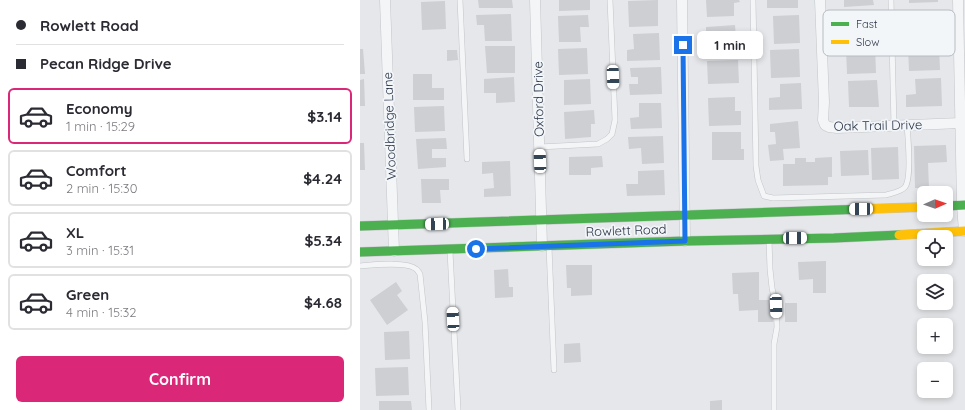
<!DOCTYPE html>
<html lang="en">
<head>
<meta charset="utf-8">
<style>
	body { margin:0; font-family:Quicksand,sans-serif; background:#f7f7f7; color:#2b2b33; height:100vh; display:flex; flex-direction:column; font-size:15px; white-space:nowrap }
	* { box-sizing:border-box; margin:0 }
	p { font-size:13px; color:#7c7c81 }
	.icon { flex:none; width:22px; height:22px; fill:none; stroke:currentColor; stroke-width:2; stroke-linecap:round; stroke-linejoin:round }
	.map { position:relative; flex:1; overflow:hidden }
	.side { display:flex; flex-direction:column; background:#fff; width:360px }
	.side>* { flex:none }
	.banner { display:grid; align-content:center; height:88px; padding:0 16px; background:#fff }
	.needle { width:26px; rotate:88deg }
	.fabs { position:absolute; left:557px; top:186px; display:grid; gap:8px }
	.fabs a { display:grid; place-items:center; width:36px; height:36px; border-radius:6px; background:#fff; box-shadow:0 2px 6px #0003; font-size:20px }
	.end { position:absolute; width:18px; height:18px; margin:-9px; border:5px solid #1a73e8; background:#fff; box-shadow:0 0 0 2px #fff }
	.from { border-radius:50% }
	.bubble { position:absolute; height:28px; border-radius:6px; background:#fff; box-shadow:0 2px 6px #0003; font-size:13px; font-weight:700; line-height:28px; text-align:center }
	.car { position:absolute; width:12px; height:24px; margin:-12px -6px; border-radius:5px; box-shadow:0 0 3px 1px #0007; background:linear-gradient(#fff 24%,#345 0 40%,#fff 0 76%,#345 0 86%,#fff 0) }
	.banner b { display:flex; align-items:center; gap:14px; height:38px; font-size:15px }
	.banner b+b { border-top:1px solid #e1e1e2 }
	.banner i { width:10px; height:10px; background:#2b2b33 }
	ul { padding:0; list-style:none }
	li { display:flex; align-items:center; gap:12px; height:56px; margin:0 8px 6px; padding:0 8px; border:2px solid #e1e1e2; border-radius:6px }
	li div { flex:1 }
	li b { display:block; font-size:15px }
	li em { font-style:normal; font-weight:700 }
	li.current { border-color:#db2777 }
	li>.icon { width:36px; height:36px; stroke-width:1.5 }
	.cta { display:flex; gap:8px; margin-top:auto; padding:8px 16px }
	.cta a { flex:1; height:46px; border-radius:6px; background:#db2777; color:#fff; font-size:16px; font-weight:700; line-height:46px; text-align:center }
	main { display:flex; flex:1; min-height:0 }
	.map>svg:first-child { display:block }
	.building { fill:#cdcfd3 }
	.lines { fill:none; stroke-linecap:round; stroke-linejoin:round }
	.lane-casing { stroke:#c3c5c8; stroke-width:6 }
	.street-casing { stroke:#c3c5c8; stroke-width:11 }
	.fast-casing { stroke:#c3c5c8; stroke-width:10 }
	.slow-casing { stroke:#c3c5c8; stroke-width:10 }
	.lane { stroke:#f4f5f7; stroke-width:5 }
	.street { stroke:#f4f5f7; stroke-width:10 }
	.fast { stroke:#4caf50; stroke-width:9 }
	.slow { stroke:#ffc107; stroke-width:9 }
	.route { stroke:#1a73e8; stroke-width:5 }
	.labels { text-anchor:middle; stroke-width:3.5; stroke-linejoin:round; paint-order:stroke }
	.street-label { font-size:13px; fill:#2a3446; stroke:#f3f6f9 }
	.key { fill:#f3f6f9; stroke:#b7bcc3; stroke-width:1 }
	.key-label { font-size:11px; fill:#2a3446 }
</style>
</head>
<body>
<main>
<section class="side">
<div class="banner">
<b><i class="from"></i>Rowlett Road</b>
<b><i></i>Pecan Ridge Drive</b>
</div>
<ul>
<li class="current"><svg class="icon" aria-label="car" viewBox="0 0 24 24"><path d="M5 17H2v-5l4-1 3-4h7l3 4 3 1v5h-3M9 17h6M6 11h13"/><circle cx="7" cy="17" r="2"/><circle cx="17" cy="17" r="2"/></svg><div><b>Economy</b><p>1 min · 15:29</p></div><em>$3.14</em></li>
<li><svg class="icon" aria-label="car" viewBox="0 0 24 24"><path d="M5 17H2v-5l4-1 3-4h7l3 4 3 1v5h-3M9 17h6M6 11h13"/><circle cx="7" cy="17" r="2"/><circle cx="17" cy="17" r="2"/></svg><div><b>Comfort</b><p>2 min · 15:30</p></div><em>$4.24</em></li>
<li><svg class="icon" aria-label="car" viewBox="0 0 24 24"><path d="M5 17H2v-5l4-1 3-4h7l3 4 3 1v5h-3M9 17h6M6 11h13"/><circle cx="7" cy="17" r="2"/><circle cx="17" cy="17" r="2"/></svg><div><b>XL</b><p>3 min · 15:31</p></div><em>$5.34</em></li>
<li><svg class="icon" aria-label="car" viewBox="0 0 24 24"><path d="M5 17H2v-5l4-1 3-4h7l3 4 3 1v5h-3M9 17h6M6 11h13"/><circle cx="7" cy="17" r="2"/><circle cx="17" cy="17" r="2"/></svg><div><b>Green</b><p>4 min · 15:32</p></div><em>$4.68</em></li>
</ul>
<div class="cta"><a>Confirm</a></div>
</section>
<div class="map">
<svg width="605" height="410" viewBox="0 0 605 410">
	<rect width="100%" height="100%" fill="#e5e7ea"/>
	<path class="building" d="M 118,0 L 152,0 L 153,8 L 119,8 Z
		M 199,0 L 230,0 L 230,10 L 199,11 Z
		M 298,0 L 298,26 L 269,27 L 268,1 Z
		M 346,0 L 379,0 L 380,2 L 374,3 L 374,16 L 347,17 Z
		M 407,0 L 438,0 L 438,8 L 407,8 Z
		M 484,0 L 513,0 L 514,5 L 484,7 Z
		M 549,0 L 578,0 L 578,2 L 549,3 Z
		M 85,1 L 86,29 L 62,30 L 61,2 Z
		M 151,14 L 152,41 L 125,41 L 124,25 L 117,25 L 116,15 Z
		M 228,15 L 229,27 L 220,27 L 221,42 L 199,42 L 198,16 Z
		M 439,15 L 440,43 L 414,44 L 413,16 Z
		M 375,25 L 377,52 L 346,54 L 346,27 Z
		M 299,33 L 300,60 L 267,61 L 267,50 L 274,49 L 273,34 Z
		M 125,46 L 155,46 L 155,73 L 127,73 Z
		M 515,46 L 516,73 L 487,74 L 486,48 Z
		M 579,46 L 580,70 L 549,71 L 548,47 Z
		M 227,48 L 228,74 L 199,75 L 198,49 Z
		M 0,49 L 3,49 L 5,74 L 0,74 Z
		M 439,49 L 440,77 L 411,78 L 410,50 Z
		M 87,50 L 97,50 L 98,60 L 87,61 Z
		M 378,60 L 379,83 L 348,84 L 347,61 Z
		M 301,67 L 302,94 L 270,95 L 269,84 L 278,84 L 278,77 L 271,77 L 270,68 Z
		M 53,74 L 72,74 L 72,88 L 84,88 L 84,100 L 53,100 Z
		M 154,77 L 155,102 L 136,103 L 136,93 L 124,93 L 124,79 Z
		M 581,78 L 582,106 L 546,107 L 546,95 L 556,94 L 555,79 Z
		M 4,79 L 5,106 L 0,106 L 0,80 Z
		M 230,79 L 231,104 L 204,105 L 204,80 Z
		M 517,80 L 519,107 L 489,107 L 488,81 Z
		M 441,83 L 442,109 L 409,110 L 409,98 L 420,97 L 420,84 Z
		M 375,97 L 375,111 L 381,111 L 381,125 L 349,126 L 348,98 Z
		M 279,103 L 301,103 L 302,128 L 271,129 L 270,118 L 279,117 Z
		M 84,106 L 85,131 L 55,132 L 54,107 Z
		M 234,110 L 235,124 L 231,124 L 231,137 L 205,139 L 204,112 Z
		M 438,121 L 440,148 L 423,149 L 424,160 L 410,161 L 408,145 L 416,144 L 415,132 L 410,132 L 410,124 Z
		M 352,132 L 381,132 L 381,149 L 384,149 L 384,160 L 352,160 Z
		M 303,136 L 304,163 L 282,164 L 281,148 L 269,149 L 268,137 Z
		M 86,138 L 87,149 L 72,149 L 72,158 L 86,158 L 86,167 L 58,169 L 56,139 Z
		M 0,143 L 4,143 L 5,170 L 0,170 Z
		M 586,145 L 587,162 L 568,163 L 569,188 L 555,188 L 554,146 Z
		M 538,147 L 539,179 L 512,180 L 511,148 Z
		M 508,150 L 509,175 L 481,176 L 480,151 Z
		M 242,156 L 243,167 L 231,168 L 231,175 L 209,175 L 209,157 Z
		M 472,157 L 472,177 L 468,177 L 468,185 L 423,186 L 423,164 L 435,164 L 435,158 L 446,158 L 446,162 L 455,162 L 455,158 Z
		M 150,161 L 151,196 L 124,197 L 124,189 L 134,188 L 133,173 L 122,174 L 122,162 Z
		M 304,170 L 305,195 L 267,196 L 266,184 L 278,184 L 278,171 Z
		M 61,179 L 89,179 L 89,190 L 80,190 L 81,203 L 62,203 Z
		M 466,261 L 466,293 L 453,293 L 453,279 L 439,280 L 438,262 Z
		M 206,265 L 232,265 L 232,295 L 211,296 L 211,288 L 207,288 Z
		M 148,269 L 149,287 L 153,287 L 153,297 L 135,298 L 134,270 Z
		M 399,272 L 399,300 L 412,300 L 413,322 L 398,322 L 398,310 L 379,311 L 378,294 L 373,294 L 372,273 Z
		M 36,282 L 42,291 L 37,295 L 48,310 L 27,325 L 10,300 Z
		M 425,303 L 437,303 L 437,322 L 425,322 Z
		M 49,331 L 50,359 L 25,360 L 24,332 Z
		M 220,343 L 221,362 L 204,363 L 204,344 Z
		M 48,367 L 49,395 L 16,396 L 15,368 Z
		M 362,400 L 362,410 L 350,410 L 350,401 Z
		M 19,401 L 51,401 L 52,410 L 19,410 Z"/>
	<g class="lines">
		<defs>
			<path id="lane" d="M 100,0 L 107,159
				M 393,0 L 396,166 L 398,180 L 404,196 L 413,198 L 526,195 C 532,193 541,192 545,187 C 552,178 548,138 547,125
				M 531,0 L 534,126
				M 179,147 L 238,144 L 247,139 L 252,134 L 255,120 L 250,0
				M 409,240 L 410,269 L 412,288 L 416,306 L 417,327 L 414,344 L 414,410
				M 189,247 L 194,370
				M 90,251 L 98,410
				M 0,266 C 13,265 47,261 56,269 C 58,270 59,273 60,274 L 65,322 L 69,410"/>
			<path id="street" d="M 25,0 L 34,251
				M 175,0 L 182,246
				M 322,0 L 325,241
				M 460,0 L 464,102 L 463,120 L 465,125 L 469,127 L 477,128 L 601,123
				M 598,0 L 602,205 L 604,231"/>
			<path id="fast" d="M 586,206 L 605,205
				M 0,226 L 506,209
				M 0,252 L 325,241 L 474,238 L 539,235"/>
			<path id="slow" d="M 506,209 L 564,207
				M 539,235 L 605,231"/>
		</defs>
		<use href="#lane" class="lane-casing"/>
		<use href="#street" class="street-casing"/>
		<use href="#fast" class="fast-casing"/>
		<use href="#slow" class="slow-casing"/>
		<use href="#lane" class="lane"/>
		<use href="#street" class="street"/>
		<use href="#fast" class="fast"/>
		<use href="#slow" class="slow"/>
	</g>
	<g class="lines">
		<path class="route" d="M 116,249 L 325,241 L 323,45"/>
	</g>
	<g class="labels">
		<g class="street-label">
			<text transform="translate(178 99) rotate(-91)" y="5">Oxford Drive</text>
			<text transform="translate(518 125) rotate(-1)" y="5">Oak Trail Drive</text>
			<text transform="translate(29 126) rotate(-92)" y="5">Woodbridge Lane</text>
			<text transform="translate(266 230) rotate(-2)" y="5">Rowlett Road</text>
		</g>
	</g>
	<rect x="463" y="10" width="132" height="46" rx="6" class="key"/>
	<rect x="471" y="22" width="18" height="4" fill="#4caf50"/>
	<rect x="471" y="40" width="18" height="4" fill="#ffc107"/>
	<g class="key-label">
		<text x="496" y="28">Fast</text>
		<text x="496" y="46">Slow</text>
	</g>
</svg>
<div class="fabs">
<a><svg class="needle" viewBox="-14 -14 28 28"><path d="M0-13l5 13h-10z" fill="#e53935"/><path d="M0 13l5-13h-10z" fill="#7c7c81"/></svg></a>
<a><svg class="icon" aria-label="locate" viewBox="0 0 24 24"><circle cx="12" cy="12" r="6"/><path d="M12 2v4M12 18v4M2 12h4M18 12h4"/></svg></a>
<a><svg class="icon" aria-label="layers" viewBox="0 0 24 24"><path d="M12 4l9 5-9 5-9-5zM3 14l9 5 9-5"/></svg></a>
<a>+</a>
<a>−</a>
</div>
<i class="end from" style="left:116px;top:249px"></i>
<i class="end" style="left:323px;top:45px"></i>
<div class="bubble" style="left:337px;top:31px;width:66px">1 min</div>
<i class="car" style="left:253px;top:77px;rotate:178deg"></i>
<i class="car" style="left:180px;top:161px;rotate:358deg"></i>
<i class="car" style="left:501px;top:209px;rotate:269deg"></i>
<i class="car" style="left:77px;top:224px;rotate:268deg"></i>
<i class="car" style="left:435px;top:238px;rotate:89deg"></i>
<i class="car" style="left:416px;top:306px;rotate:178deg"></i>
<i class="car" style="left:93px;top:319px;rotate:357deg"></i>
</div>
</main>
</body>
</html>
